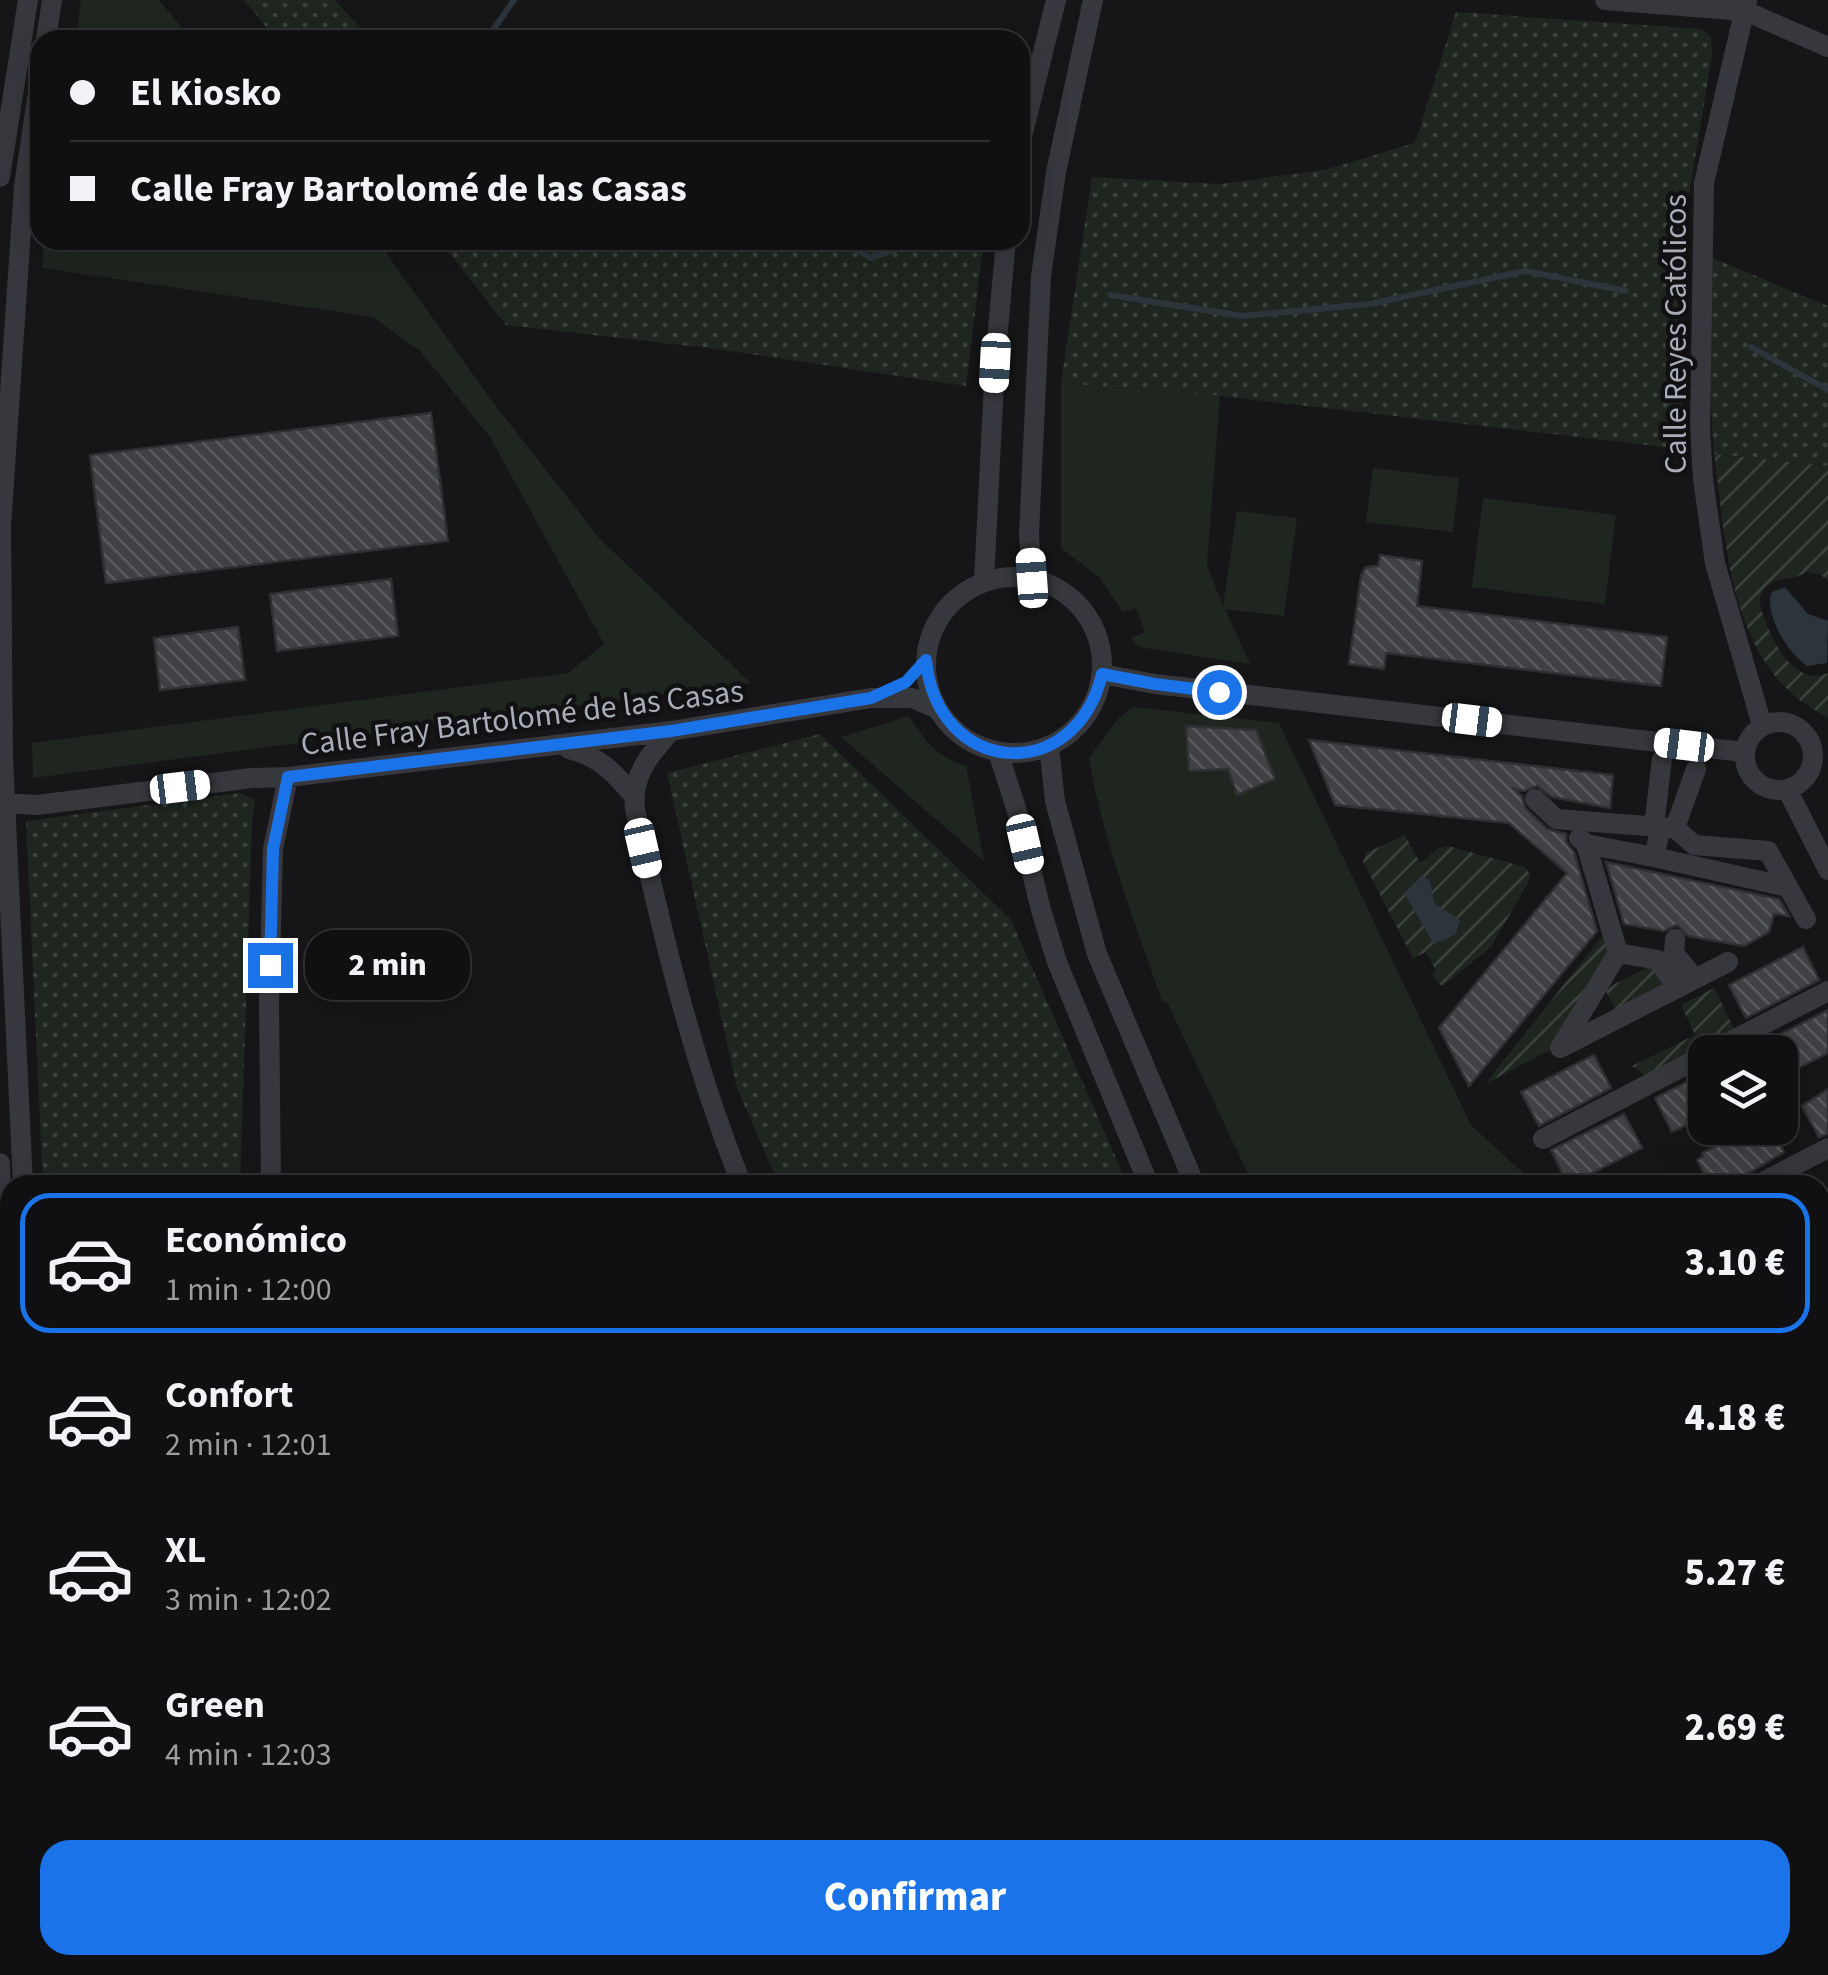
<!DOCTYPE html>
<html lang="es">
<head>
<meta charset="utf-8">
<style>
	body { margin:0; font-family:"Source Sans 3",sans-serif; background:#1e1e20; color:#f1f3f6; height:100vh; display:flex; flex-direction:column; font-size:38px; white-space:nowrap }
	* { box-sizing:border-box; margin:0 }
	p { font-size:32px; color:#9c9d9f }
	.icon { flex:none; width:55px; height:55px; fill:none; stroke:currentColor; stroke-width:2; stroke-linecap:round; stroke-linejoin:round }
	.map { position:relative; flex:1; overflow:hidden }
	.drawer { position:absolute; left:0px; top:1175px; width:1830px; height:800px; display:flex; flex-direction:column; background:#101012; border-radius:30px 30px 0 0; box-shadow:0 10px 40px #0002,0 0 0 2px #303032 }
	.drawer>* { flex:none }
	.top-card { position:absolute; left:30px; top:30px; width:1000px; height:220px; border-radius:30px; box-shadow:0 10px 40px #0002,0 0 0 2px #303032; display:grid; align-content:center; height:220px; padding:0 40px; background:#101012 }
	.buttons { position:absolute; left:1688px; top:1035px; display:grid; gap:20px }
	.buttons a { display:grid; place-items:center; width:110px; height:110px; border-radius:20px; background:#101012; box-shadow:0 10px 40px #0002,0 0 0 2px #303032; font-size:50px }
	.end { position:absolute; width:45px; height:45px; margin:-22px; border:12px solid #1a73e8; background:#fff; box-shadow:0 0 0 5px #fff }
	.from { border-radius:50% }
	.bubble { position:absolute; height:70px; border-radius:30px; background:#101012; box-shadow:0 10px 40px #0002,0 0 0 2px #303032; font-size:32px; font-weight:800; line-height:70px; text-align:center }
	.car { position:absolute; width:30px; height:60px; margin:-30px -15px; border-radius:12px; box-shadow:0 0 8px 2px #0007; background:linear-gradient(#fff 24%,#345 0 40%,#fff 0 76%,#345 0 86%,#fff 0) }
	.top-card b { display:flex; align-items:center; gap:35px; height:95px; font-size:38px }
	.top-card b+b { border-top:2px solid #303032 }
	.top-card i { width:25px; height:25px; background:#f1f3f6 }
	ul { padding:18px 0 0; list-style:none }
	li { display:flex; align-items:center; gap:30px; height:140px; margin:0 20px 15px; padding:0 20px; border:5px solid transparent; border-radius:30px }
	li div { flex:1 }
	li b { display:block; font-size:38px }
	li em { font-style:normal; font-weight:800 }
	li.current { border-color:#1a73e8 }
	li>.icon { width:90px; height:90px; stroke-width:1.5 }
	.action { display:flex; gap:20px; margin-top:auto; padding:20px 40px }
	.action a { flex:1; height:115px; border-radius:30px; background:#1a73e8; color:#fff; font-size:40px; font-weight:800; line-height:115px; text-align:center }
	.map>svg:first-child { display:block }
	.grass { fill:url(#grass-dots) }
	.forest { fill:url(#forest-crowns) }
	.park { fill:#1e261f }
	.garden { fill:url(#garden-furrows) }
	.water { fill:#2c353c }
	.lines { fill:none; stroke-linecap:round; stroke-linejoin:round }
	.stream { stroke:#2c353c; stroke-width:6 }
	.building { fill:url(#building-back-hatch); stroke:#303034; stroke-width:2.5 }
	.minor { stroke:#37383d; stroke-width:20 }
	.route { stroke:#1a73e8; stroke-width:12 }
	.labels { text-anchor:middle; stroke-width:9; stroke-linejoin:round; paint-order:stroke }
	.street-label { font-size:32px; fill:#a8adb8; stroke:#111113 }
</style>
</head>
<body>
<div class="map">
<svg width="1828" height="1975" viewBox="0 0 1828 1975">
	<defs>
		<pattern id="grass-dots" width="8" height="8" patternUnits="userSpaceOnUse" patternTransform="scale(2.5)"><rect width="8" height="8" fill="#1e261f"/><path d="M2 2h.1M6 6h.1" fill="none" stroke="#3c433d" stroke-width="1.8" stroke-linecap="round"/></pattern>
		<pattern id="forest-crowns" width="20" height="18" patternUnits="userSpaceOnUse" patternTransform="scale(2.5)"><rect width="20" height="18" fill="#1e261f"/><path d="M2 6a3 3 0 1 1 6 0M12 15a3 3 0 1 1 6 0" fill="none" stroke="#3c433d"/></pattern>
		<pattern id="garden-furrows" width="10" height="10" patternUnits="userSpaceOnUse" patternTransform="scale(2.5)"><rect width="10" height="10" fill="#1e261f"/><path d="M-1 1l2-2M0 10L10 0M9 11l2-2" fill="none" stroke="#3c433d"/></pattern>
		<pattern id="building-back-hatch" width="6" height="6" patternUnits="userSpaceOnUse" patternTransform="scale(2.5)"><rect width="6" height="6" fill="#404145"/><path d="M-1 5l2 2M0 0l6 6M5-1l2 2" fill="none" stroke="#595a5e"/></pattern>
	</defs>
	<rect width="100%" height="100%" fill="#161618"/>
	<path class="grass" d="M 244,0 L 335,0 L 372,40 L 277,40 Z
		M 1456,12 L 1701,29 L 1711,36 L 1712,55 L 1683,231 L 1682,449 L 1220,396 L 1061,383 L 1092,177 L 1220,184 L 1324,170 L 1415,143 Z
		M 439,240 L 984,240 L 966,386 L 717,349 L 506,325 Z
		M 1710,257 L 1828,306 L 1828,466 L 1714,454 L 1707,350 Z
		M 820,734 L 1011,920 L 1128,1185 L 779,1185 L 737,1088 L 667,773 Z
		M 240,793 L 255,800 L 252,824 L 240,1185 L 43,1185 L 26,821 Z
		M 1828,1514 L 1828,1697 L 1820,1682 L 1820,1518 Z
		M 154,1965 L 402,1965 L 406,1975 L 160,1975 Z
		M 477,1965 L 1485,1965 L 1490,1975 L 481,1975 Z
		M 1635,1965 L 1818,1965 L 1823,1975 L 1640,1975 Z"/>
	<path class="forest" d="M 0,1910 L 10,1923 L 10,1965 L 38,1965 L 42,1975 L 0,1975 Z"/>
	<path class="park" d="M 81,0 L 159,0 L 192,40 L 76,40 Z
		M 44,240 L 208,240 L 249,250 L 306,240 L 377,240 L 492,401 L 600,539 L 751,683 L 33,778 L 32,743 L 568,673 L 604,644 L 490,437 L 420,351 L 373,317 L 42,268 Z
		M 1061,383 L 1220,396 L 1207,565 L 1223,606 L 1237,511 L 1297,518 L 1284,616 L 1225,609 L 1250,664 L 1138,647 L 1131,638 L 1145,632 L 1136,608 L 1123,612 L 1099,577 L 1061,548 Z
		M 1373,468 L 1459,478 L 1453,532 L 1366,522 Z
		M 1483,498 L 1616,515 L 1605,604 L 1472,587 Z
		M 1133,707 L 1279,723 L 1471,1125 L 1536,1185 L 1253,1185 L 1167,1002 L 1162,1001 C 1135,922 1103,841 1089,758 L 1118,719 Z
		M 909,716 C 924,741 938,757 966,766 L 984,861 L 841,737 Z
		M 1828,1386 L 1828,1514 L 1820,1518 L 1820,1390 Z
		M 1820,1687 L 1828,1703 L 1828,1975 L 1820,1964 Z"/>
	<path class="garden" d="M 1714,454 L 1828,466 L 1828,581 L 1821,575 L 1807,572 C 1786,584 1767,572 1759,601 C 1766,629 1790,689 1828,673 L 1828,718 C 1817,711 1805,705 1796,697 C 1728,641 1725,534 1714,454 Z
		M 1405,835 L 1420,863 L 1439,848 L 1448,846 L 1525,867 L 1530,874 L 1529,881 L 1491,947 L 1444,985 L 1440,985 L 1432,975 L 1436,971 L 1426,952 L 1413,958 L 1363,862 L 1366,853 Z
		M 1608,929 L 1612,949 L 1548,1051 L 1485,1084 Z
		M 1656,963 L 1669,989 L 1618,1015 L 1605,989 Z
		M 1714,988 L 1736,1033 L 1646,1076 L 1632,1066 L 1695,1035 L 1681,1005 Z"/>
	<path class="water" d="M 1785,587 L 1808,614 L 1828,621 L 1827,663 L 1807,666 C 1789,655 1763,613 1772,592 Z
		M 1423,876 L 1430,881 L 1434,903 L 1460,920 L 1456,934 L 1434,944 L 1404,893 Z"/>
	<g class="lines">
		<path class="stream" d="M 486,40 L 514,0
			M 245,240 L 250,240
			M 597,240 L 604,244 L 637,240
			M 840,240 L 871,258 L 921,240
			M 1110,295 L 1242,316 L 1370,304 L 1525,271 L 1626,291
			M 1751,347 L 1828,390"/>
	</g>
	<path class="building" d="M 431,413 L 448,541 L 106,583 L 90,455 Z
		M 1380,555 L 1422,561 L 1417,606 L 1667,637 L 1661,686 L 1386,653 L 1384,669 L 1349,664 L 1361,575 L 1366,567 L 1378,566 Z
		M 391,579 L 398,636 L 277,651 L 270,594 Z
		M 238,627 L 245,680 L 160,690 L 154,638 Z
		M 1186,726 L 1256,730 L 1275,779 L 1237,795 L 1228,769 L 1189,771 Z
		M 1309,740 L 1613,775 L 1610,808 L 1552,797 L 1537,786 L 1524,791 L 1514,789 L 1522,796 L 1525,808 L 1547,829 L 1566,834 L 1566,842 L 1574,852 L 1597,931 L 1469,1086 L 1439,1028 L 1567,873 L 1509,823 L 1335,805 Z
		M 1606,862 L 1779,899 L 1789,916 L 1774,914 L 1769,932 L 1744,946 L 1688,936 L 1677,925 L 1664,931 L 1624,924 Z
		M 1803,947 L 1819,980 L 1746,1018 L 1729,985 Z
		M 1828,1010 L 1828,1053 L 1780,1077 L 1780,1052 L 1745,1052 Z
		M 1594,1055 L 1611,1088 L 1539,1126 L 1521,1092 Z
		M 1705,1073 L 1705,1116 L 1672,1132 L 1655,1098 Z
		M 1828,1089 L 1828,1134 L 1819,1137 L 1802,1106 Z
		M 1624,1114 L 1642,1148 L 1568,1185 L 1551,1150 Z
		M 1751,1128 L 1771,1128 L 1784,1152 L 1729,1185 L 1710,1185 L 1697,1160 L 1703,1156 L 1702,1153 Z"/>
	<g class="lines">
		<path class="minor" d="M 1605,0 L 1745,11 L 1828,47
			M 1747,0 L 1704,183 L 1700,427 L 1703,479 L 1715,563 L 1762,725
			M 46,40 L 52,0
			M 1020,145 L 1056,0
			M 0,177 L 28,0
			M926 665a88 88 0 1 1 176 0a88 88 0 1 1-176 0Z
			M 1032,578 L 1029,534 L 1041,276 L 1056,172 L 1093,0
			M 984,581 L 995,363 L 1006,240
			M 1102,674 L 1155,684 L 1744,752
			M1745 756a34 34 0 1 1 68 0a34 34 0 1 1-68 0Z
			M 671,731 C 650,754 631,776 635,809 C 663,938 693,1063 742,1185
			M 1049,746 L 1055,801 L 1097,954 L 1195,1185
			M 569,749 C 598,756 614,772 633,795
			M 998,752 L 1017,811 L 1041,910 L 1057,962 L 1149,1185
			M 1696,769 L 1675,828 L 1694,845 L 1768,851 L 1806,919
			M 1787,789 L 1828,870
			M 0,799 L 5,803 L 37,805 L 252,778 L 288,777
			M 1535,799 L 1556,819 L 1673,828
			M 1654,826 L 1662,759
			M 1661,827 L 1654,857 L 1788,887
			M 1579,838 L 1586,844 L 1654,857
			M 1586,844 L 1618,953 L 1560,1048 L 1728,962
			M 1675,939 L 1674,953 L 1695,979
			M 1618,953 L 1658,960 L 1677,988
			M 1710,1052 L 1828,991
			M 1543,1139 L 1705,1055
			M 0,1163 L 10,1404
			M 23,1185 L 3,758 L 1,526 L 24,186 L 40,79
			M 271,1185 L 269,1004 L 273,849 L 288,777 L 671,731 L 871,698 L 912,698 L 938,709
			M 1757,1185 L 1828,1148
			M 1820,1282 L 1828,1297
			M 93,1965 L 96,1975
			M 119,1965 L 123,1975
			M 444,1965 L 449,1975
			M 1231,1965 L 1234,1975
			M 1540,1965 L 1545,1975
			M 1583,1965 L 1588,1975
			M 994,1975 L 1006,1965"/>
	</g>
	<g class="lines">
		<path class="route" d="M 270,965 L 273,849 L 288,777 L 671,731 L 871,698 L 906,682 L 926,660 C 937,776 1075,787 1102,674 L 1155,684 L 1219,692"/>
	</g>
	<g class="labels">
		<g class="street-label">
			<text transform="translate(1675 334) rotate(-90)" y="11">Calle Reyes Católicos</text>
			<text transform="translate(522 717) rotate(-7)" y="11">Calle Fray Bartolomé de las Casas</text>
		</g>
	</g>
</svg>
<div class="buttons">
<a><svg class="icon" aria-label="layers" viewBox="0 0 24 24"><path d="M12 4l9 5-9 5-9-5zM3 14l9 5 9-5"/></svg></a>
</div>
<i class="end from" style="left:1219px;top:692px"></i>
<i class="end" style="left:270px;top:965px"></i>
<div class="bubble" style="left:305px;top:930px;width:165px">2 min</div>
<i class="car" style="left:995px;top:363px;rotate:183deg"></i>
<i class="car" style="left:1032px;top:578px;rotate:356deg"></i>
<i class="car" style="left:1472px;top:720px;rotate:97deg"></i>
<i class="car" style="left:1684px;top:745px;rotate:277deg"></i>
<i class="car" style="left:180px;top:787px;rotate:83deg"></i>
<i class="car" style="left:1025px;top:844px;rotate:167deg"></i>
<i class="car" style="left:643px;top:848px;rotate:167deg"></i>
<div class="top-card">
<b><i class="from"></i>El Kiosko</b>
<b><i></i>Calle Fray Bartolomé de las Casas</b>
</div>
<section class="drawer">
<ul>
<li class="current"><svg class="icon" aria-label="car" viewBox="0 0 24 24"><path d="M5 17H2v-5l4-1 3-4h7l3 4 3 1v5h-3M9 17h6M6 11h13"/><circle cx="7" cy="17" r="2"/><circle cx="17" cy="17" r="2"/></svg><div><b>Económico</b><p>1 min · 12:00</p></div><em>3.10 €</em></li>
<li><svg class="icon" aria-label="car" viewBox="0 0 24 24"><path d="M5 17H2v-5l4-1 3-4h7l3 4 3 1v5h-3M9 17h6M6 11h13"/><circle cx="7" cy="17" r="2"/><circle cx="17" cy="17" r="2"/></svg><div><b>Confort</b><p>2 min · 12:01</p></div><em>4.18 €</em></li>
<li><svg class="icon" aria-label="car" viewBox="0 0 24 24"><path d="M5 17H2v-5l4-1 3-4h7l3 4 3 1v5h-3M9 17h6M6 11h13"/><circle cx="7" cy="17" r="2"/><circle cx="17" cy="17" r="2"/></svg><div><b>XL</b><p>3 min · 12:02</p></div><em>5.27 €</em></li>
<li><svg class="icon" aria-label="car" viewBox="0 0 24 24"><path d="M5 17H2v-5l4-1 3-4h7l3 4 3 1v5h-3M9 17h6M6 11h13"/><circle cx="7" cy="17" r="2"/><circle cx="17" cy="17" r="2"/></svg><div><b>Green</b><p>4 min · 12:03</p></div><em>2.69 €</em></li>
</ul>
<div class="action"><a>Confirmar</a></div>
</section>
</div>
</body>
</html>
